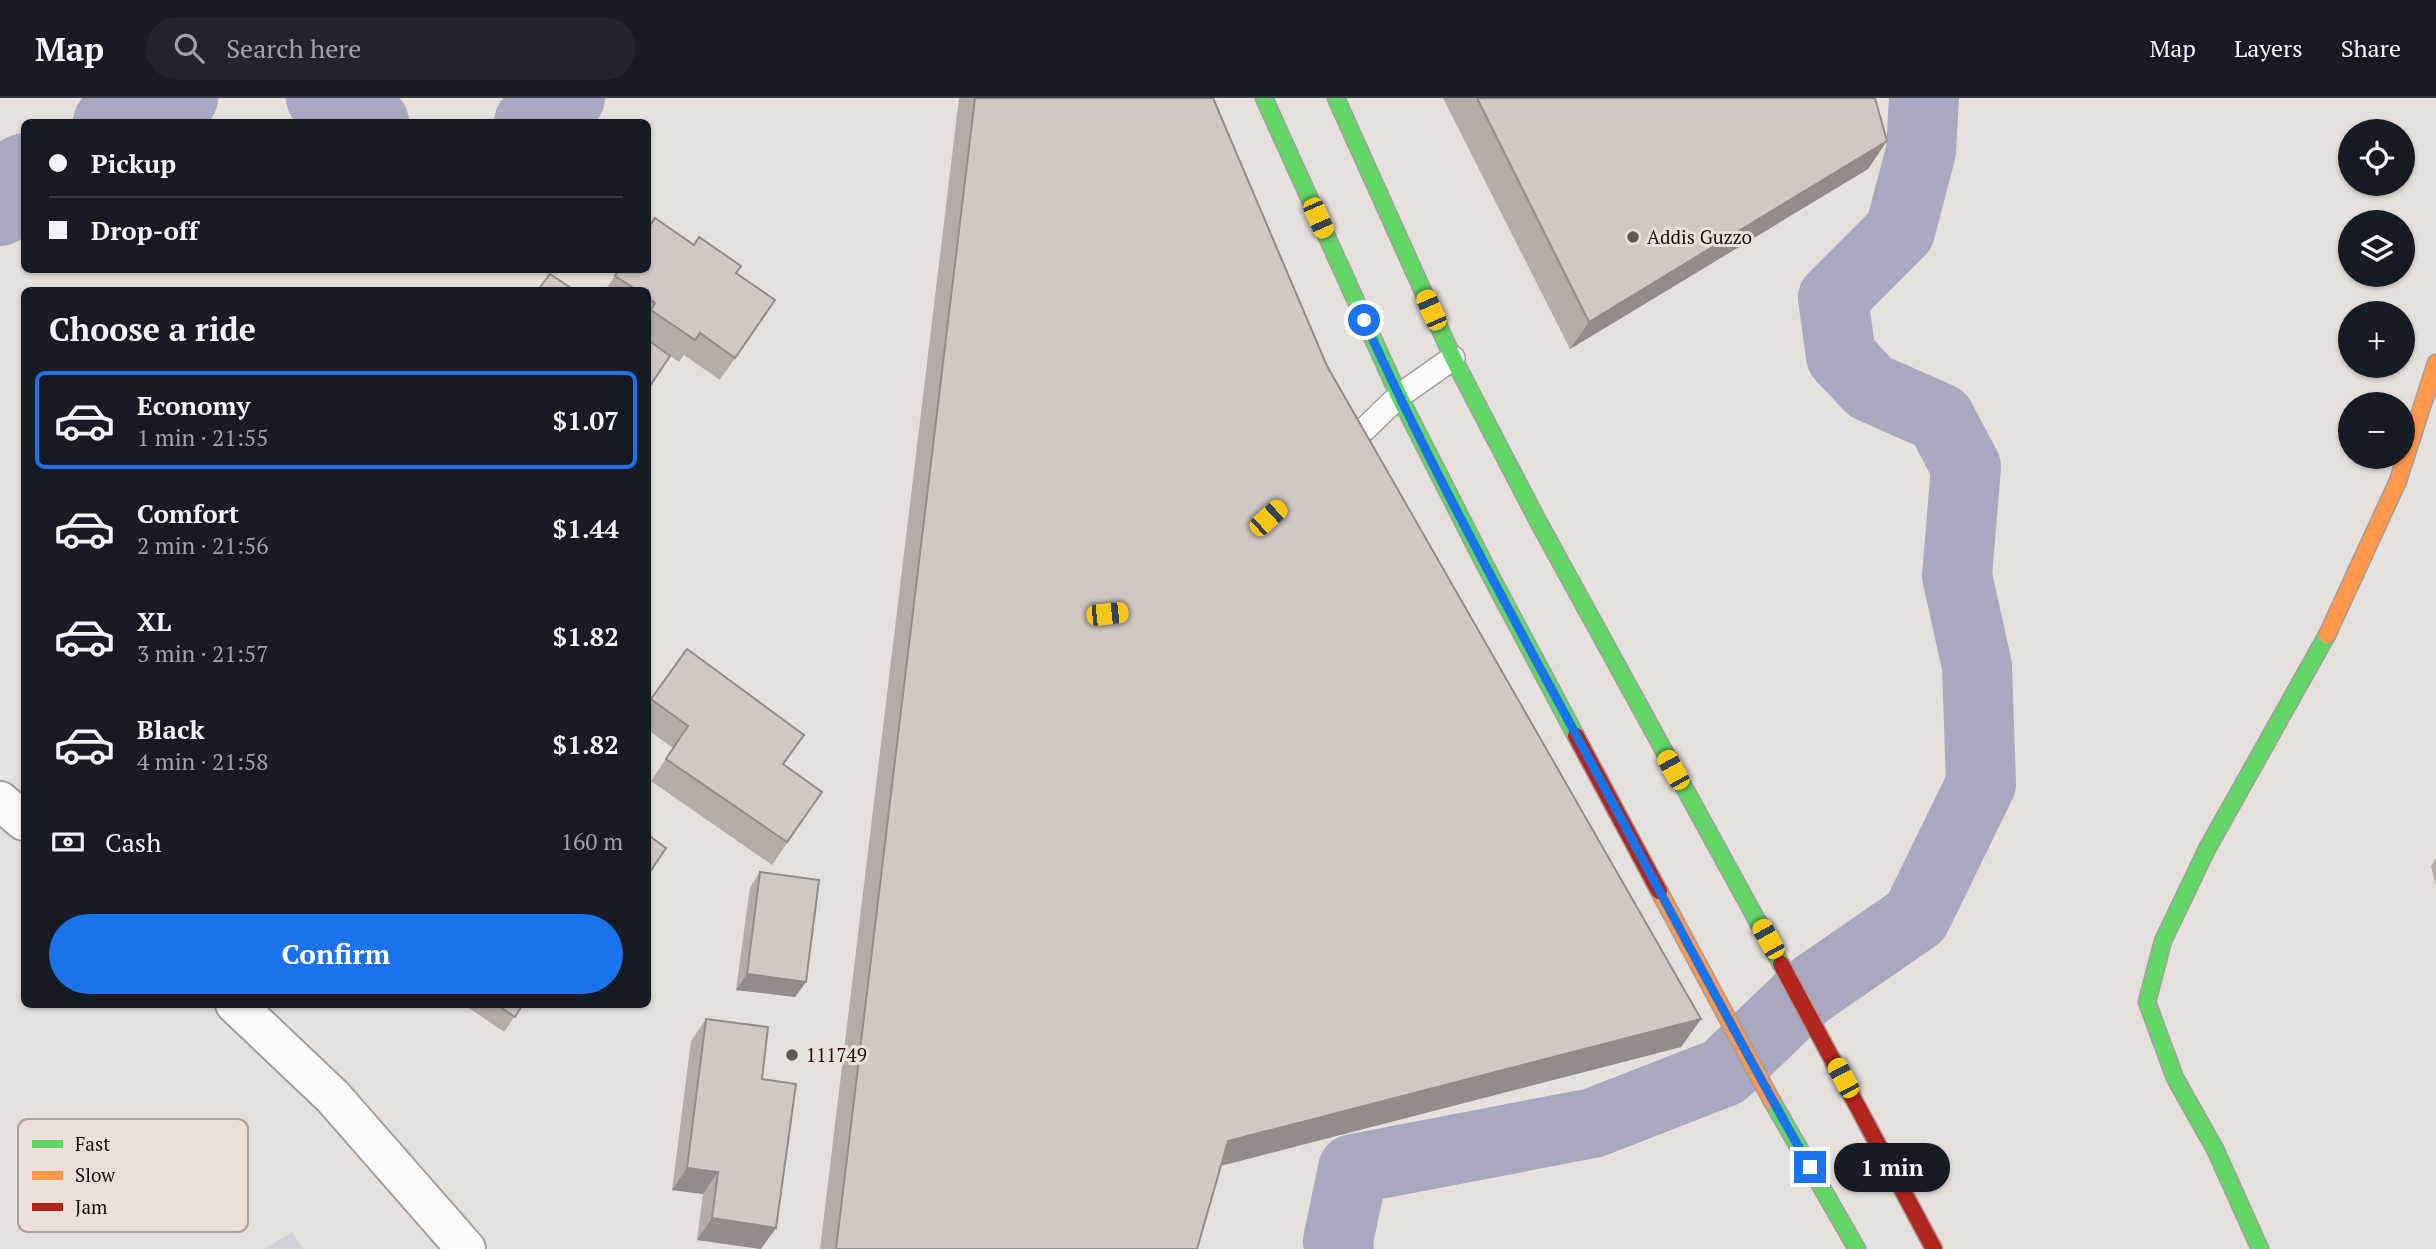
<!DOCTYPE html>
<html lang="en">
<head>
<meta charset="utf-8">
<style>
	body { margin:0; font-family:"PT Serif",serif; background:#20242c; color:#f1f3f6; height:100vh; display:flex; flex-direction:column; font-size:26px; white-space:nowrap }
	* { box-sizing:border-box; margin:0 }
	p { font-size:23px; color:#9ea1a6 }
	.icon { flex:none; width:38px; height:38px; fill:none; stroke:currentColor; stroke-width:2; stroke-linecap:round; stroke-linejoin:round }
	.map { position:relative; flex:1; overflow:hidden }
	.panel { position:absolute; left:21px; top:189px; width:630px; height:721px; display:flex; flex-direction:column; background:#171b24; border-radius:10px; box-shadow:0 2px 5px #0004 }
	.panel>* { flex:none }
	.hud { position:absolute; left:21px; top:21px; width:630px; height:154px; border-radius:10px; box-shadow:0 2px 5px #0004; display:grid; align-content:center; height:154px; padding:0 28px; background:#171b24 }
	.fabs { position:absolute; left:2338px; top:21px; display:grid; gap:14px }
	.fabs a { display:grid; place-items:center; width:77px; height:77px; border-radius:50%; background:#171b24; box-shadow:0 2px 5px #0004; font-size:35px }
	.end { position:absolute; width:32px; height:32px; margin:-16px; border:9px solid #1a73e8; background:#fff; box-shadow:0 0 0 4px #fff }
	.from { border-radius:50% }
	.bubble { position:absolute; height:49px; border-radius:24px; background:#171b24; box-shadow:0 2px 5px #0004; font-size:23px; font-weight:700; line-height:49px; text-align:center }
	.car { position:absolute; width:21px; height:42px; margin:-21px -10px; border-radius:9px; box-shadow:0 0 5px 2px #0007; background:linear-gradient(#f5c518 24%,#345 0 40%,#f5c518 0 76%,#345 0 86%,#f5c518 0) }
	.hud b { display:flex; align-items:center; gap:24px; height:66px; font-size:26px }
	.hud b+b { border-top:2px solid #363941 }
	.hud i { width:18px; height:18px; background:#f1f3f6 }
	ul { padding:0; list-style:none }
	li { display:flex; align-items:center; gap:21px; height:98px; margin:0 14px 10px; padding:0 14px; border:4px solid transparent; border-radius:10px }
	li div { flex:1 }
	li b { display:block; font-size:26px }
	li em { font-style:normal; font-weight:700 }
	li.on { border-color:#1a73e8 }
	li>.icon { width:63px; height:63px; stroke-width:1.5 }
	h2 { padding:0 28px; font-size:32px; line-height:84px }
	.pay { display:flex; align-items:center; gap:18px; height:77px; padding:0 28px; font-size:26px }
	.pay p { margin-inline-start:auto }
	.cta { display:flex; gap:14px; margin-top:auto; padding:14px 28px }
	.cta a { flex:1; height:80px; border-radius:42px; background:#1a73e8; color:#fff; font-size:28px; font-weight:700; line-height:80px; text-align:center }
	header { display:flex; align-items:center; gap:42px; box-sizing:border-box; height:98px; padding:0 35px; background:#171b24; border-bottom:2px solid #363941 }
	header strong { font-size:33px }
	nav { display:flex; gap:38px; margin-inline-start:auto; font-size:24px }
	.search { width:490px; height:63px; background:#20242c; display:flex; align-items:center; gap:18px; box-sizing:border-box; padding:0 24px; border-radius:38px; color:#9ea1a6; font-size:26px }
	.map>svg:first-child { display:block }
	.green { fill:#d1ceda }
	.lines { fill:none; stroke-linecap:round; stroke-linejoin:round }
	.river { stroke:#aaa8c1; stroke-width:70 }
	.lane-casing { stroke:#a29e9b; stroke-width:26 }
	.street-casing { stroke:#a29e9b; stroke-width:42 }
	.fast-casing { stroke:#a29e9b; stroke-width:19 }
	.slow-casing { stroke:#a29e9b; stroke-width:19 }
	.jam-casing { stroke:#a29e9b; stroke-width:19 }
	.lane { stroke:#fbfafa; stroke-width:23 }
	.street { stroke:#fbfafa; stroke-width:38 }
	.fast { stroke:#63d668; stroke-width:16 }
	.slow { stroke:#ff974d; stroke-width:16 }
	.jam { stroke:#b3261e; stroke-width:16 }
	.wall { fill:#b5aca8 }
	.shaded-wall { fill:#938c88 }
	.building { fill:#d2c8c3; stroke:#938c88; stroke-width:2 }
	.route { stroke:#1a73e8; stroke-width:9 }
	.poi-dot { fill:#5e5957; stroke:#ebdfd7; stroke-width:2.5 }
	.labels { text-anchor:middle; stroke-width:6; stroke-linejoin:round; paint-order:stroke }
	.poi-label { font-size:19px; fill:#15110f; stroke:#ebdfd7; text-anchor:start }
	.key { fill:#ebdfd7; stroke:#aba19b; stroke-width:2 }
	.key-label { font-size:19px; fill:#15110f }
</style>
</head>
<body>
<header>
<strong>Map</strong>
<div class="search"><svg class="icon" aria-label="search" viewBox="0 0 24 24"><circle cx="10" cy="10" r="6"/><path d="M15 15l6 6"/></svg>Search here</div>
<nav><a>Map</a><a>Layers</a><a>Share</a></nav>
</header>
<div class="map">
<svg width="2436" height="1151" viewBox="0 0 2436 1151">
	<rect width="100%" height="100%" fill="#e6e0dc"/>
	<path class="green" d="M 292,1134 L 303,1151 L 264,1151 Z"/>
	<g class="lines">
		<path class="river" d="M 321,0 L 374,24
			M 108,24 L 145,4 L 183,0
			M 529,24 L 570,0
			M 0,113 L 14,76 L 24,70
			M 1339,1151 L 1338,1143 L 1353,1071 L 1593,1025 L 1724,974 L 1806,895 L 1916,819 L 1981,686 L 1977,568 L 1957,478 L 1966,369 L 1940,320 L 1870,289 L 1841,258 L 1833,200 L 1900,133 L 1921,53 L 1924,0"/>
		<defs>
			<path id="lane" d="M 1343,352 L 1399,298 L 1453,260"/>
			<path id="street" d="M 0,703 L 24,723
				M 235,906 L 333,999 L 466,1151"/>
			<path id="fast" d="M 1264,0 L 1399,298 L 1486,469 L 1576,638
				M 1336,0 L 1453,260 L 1539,425 L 1781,866
				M 1772,1003 L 1857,1151
				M 2260,1151 L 2215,1051 L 2175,980 L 2147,904 L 2163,843 L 2207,751 L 2327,537"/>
			<path id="slow" d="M 2327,537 L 2398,383 L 2436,265
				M 1659,793 L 1772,1003"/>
			<path id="jam" d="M 1576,638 L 1659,793
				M 1781,866 L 1934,1151"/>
		</defs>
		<use href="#lane" class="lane-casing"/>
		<use href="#street" class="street-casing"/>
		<use href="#fast" class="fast-casing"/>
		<use href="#slow" class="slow-casing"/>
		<use href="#jam" class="jam-casing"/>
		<use href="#lane" class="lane"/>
		<use href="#street" class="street"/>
		<use href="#fast" class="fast"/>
		<use href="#slow" class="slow"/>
		<use href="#jam" class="jam"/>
	</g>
	<path class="wall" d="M 959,0 L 1213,0 L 1327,268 L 1701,921 L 1681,949 L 1221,1068 L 1197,1151 L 820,1151 Z
		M 1443,0 L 1875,0 L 1887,43 L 1868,71 L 1570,251 Z
		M 619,172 L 736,175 L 775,202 L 720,282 L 684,257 L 679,264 L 648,242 L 648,192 L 605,192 Z
		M 687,551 L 783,666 L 822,694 L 772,767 L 651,683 L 673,650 L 648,632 L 648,607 Z
		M 2436,760 L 2436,788 L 2431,768 Z
		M 760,774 L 806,884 L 795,899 L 736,892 L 750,789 Z
		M 463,906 L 523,906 L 504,934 Z
		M 706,921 L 762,981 L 761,1151 L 697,1142 L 703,1096 L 672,1092 L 691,943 Z"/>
	<path class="shaded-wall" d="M 1887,43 L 1868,71 L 1570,251 L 1589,224 Z
		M 747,876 L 806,884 L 795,899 L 736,892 Z
		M 1701,921 L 1681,949 L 1208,1071 L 1228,1043 Z
		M 687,1070 L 718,1074 L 703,1096 L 672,1092 Z
		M 712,1120 L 776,1130 L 761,1151 L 697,1142 Z"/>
	<path class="building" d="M 975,0 L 1213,0 L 1327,268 L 1701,921 L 1228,1043 L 1197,1151 L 836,1151 Z
		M 1477,0 L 1875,0 L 1887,43 L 1589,224 Z
		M 655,120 L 694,147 L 699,139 L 741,168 L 736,175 L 775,202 L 735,260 L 700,235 L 695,242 L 651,212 L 655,205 L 648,200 L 648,192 L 637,192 L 615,178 L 619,172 L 648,172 L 648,130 Z
		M 550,176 L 574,192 L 538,192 Z
		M 648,242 L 670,258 L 648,291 Z
		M 687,551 L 804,637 L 783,666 L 822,694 L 787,744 L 666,661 L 688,628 L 651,601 Z
		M 648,737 L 666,750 L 648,777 Z
		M 760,774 L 819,782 L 806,884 L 747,876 Z
		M 496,906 L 523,906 L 515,919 Z
		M 706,921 L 768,929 L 762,981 L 796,986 L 776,1130 L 712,1120 L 718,1074 L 687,1070 Z"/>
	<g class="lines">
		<path class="route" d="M 1364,222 C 1429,367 1506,506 1581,646 C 1657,787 1731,930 1810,1069"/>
	</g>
	<g class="poi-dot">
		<circle cx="1633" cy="139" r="7"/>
		<circle cx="792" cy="957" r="7"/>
	</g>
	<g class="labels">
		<g class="poi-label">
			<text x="1647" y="146">Addis Guzzo</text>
			<text x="806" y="964">111749</text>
		</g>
	</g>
	<rect x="18" y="1021" width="230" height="113" rx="10" class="key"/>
	<rect x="32" y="1042" width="31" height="8" fill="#63d668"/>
	<rect x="32" y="1073" width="31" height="9" fill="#ff974d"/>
	<rect x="32" y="1105" width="31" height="8" fill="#b3261e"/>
	<g class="key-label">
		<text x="75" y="1053">Fast</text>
		<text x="75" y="1084">Slow</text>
		<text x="75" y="1116">Jam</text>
	</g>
</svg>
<div class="fabs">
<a><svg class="icon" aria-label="locate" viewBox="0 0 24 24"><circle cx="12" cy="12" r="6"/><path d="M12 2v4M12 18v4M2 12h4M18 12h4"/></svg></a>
<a><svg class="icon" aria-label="layers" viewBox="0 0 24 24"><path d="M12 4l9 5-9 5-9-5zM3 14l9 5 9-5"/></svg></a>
<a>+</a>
<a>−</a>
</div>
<i class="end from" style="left:1364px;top:222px"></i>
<i class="end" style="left:1810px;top:1069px"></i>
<div class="bubble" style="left:1834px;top:1045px;width:116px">1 min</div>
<i class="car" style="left:1318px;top:120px;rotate:156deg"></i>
<i class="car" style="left:1431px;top:212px;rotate:336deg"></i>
<i class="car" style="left:1268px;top:420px;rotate:48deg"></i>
<i class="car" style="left:1107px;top:516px;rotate:84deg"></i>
<i class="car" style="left:1673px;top:672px;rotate:331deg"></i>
<i class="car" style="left:1768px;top:841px;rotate:331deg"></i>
<i class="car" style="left:1843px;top:980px;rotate:332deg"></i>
<div class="hud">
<b><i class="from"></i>Pickup</b>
<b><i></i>Drop-off</b>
</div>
<section class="panel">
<h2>Choose a ride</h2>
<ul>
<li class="on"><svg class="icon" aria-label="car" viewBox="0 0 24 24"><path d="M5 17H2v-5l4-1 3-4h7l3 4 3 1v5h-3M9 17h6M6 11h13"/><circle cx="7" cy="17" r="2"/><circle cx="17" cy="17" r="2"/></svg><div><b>Economy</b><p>1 min · 21:55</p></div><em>$1.07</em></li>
<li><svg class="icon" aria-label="car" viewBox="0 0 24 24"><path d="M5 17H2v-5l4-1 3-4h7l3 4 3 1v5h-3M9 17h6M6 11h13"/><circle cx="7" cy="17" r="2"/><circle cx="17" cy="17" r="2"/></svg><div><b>Comfort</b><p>2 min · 21:56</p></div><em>$1.44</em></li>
<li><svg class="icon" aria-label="car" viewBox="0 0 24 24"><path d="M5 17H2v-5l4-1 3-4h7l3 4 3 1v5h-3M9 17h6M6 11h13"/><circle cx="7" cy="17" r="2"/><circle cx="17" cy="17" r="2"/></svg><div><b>XL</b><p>3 min · 21:57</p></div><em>$1.82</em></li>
<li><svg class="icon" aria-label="car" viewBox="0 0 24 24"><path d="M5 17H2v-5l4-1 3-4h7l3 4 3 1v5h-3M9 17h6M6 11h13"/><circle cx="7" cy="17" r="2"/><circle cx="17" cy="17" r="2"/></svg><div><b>Black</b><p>4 min · 21:58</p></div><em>$1.82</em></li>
</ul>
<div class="pay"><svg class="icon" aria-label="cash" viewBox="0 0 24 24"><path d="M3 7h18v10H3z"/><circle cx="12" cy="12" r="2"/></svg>Cash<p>160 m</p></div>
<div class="cta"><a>Confirm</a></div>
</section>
</div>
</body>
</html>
